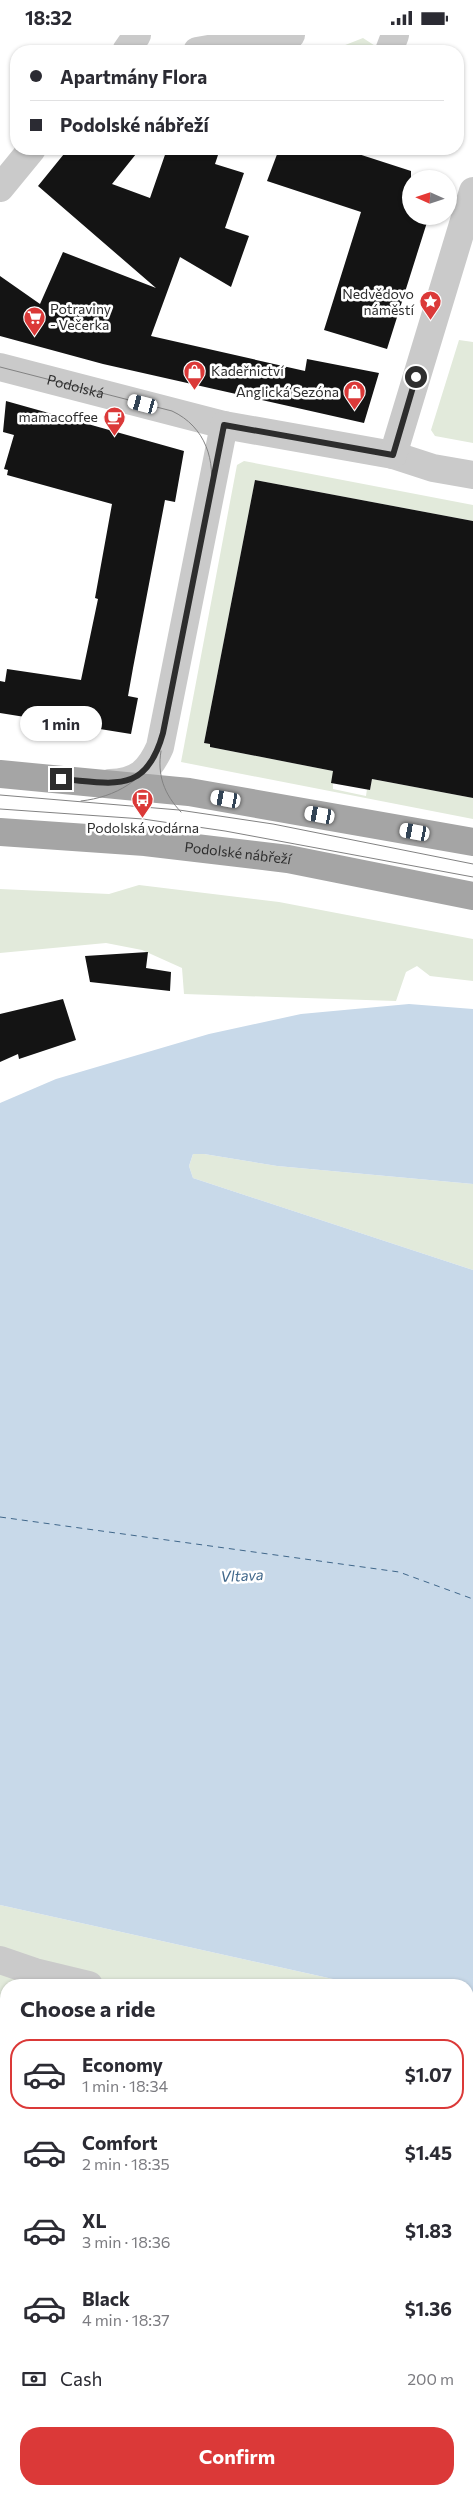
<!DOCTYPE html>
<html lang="en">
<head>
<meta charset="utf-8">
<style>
	body { margin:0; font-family:Commissioner,sans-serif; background:#f7f7f7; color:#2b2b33; height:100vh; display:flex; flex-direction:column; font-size:19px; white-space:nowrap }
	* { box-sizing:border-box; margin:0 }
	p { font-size:16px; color:#7c7c81 }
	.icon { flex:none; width:28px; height:28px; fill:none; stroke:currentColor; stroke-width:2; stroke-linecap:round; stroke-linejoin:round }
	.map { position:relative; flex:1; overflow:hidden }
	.details { position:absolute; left:0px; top:1944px; width:474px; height:516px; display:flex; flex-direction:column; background:#fff; border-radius:20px 20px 0 0; box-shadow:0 1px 4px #0004 }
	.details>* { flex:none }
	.top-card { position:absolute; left:10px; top:10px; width:454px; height:110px; border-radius:20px; box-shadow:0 1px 4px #0004; display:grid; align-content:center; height:110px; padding:0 20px; background:#fff }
	.needle { width:32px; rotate:273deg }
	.fabs { position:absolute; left:402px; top:135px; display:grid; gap:10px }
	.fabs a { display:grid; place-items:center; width:55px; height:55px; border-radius:50%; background:#fff; box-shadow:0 1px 4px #0004; font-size:25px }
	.end { position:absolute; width:22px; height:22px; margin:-11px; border:6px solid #2d2d2d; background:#fff; box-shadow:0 0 0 2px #fff }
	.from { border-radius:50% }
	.bubble { position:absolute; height:35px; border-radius:18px; background:#fff; box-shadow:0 1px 4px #0004; font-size:16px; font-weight:700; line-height:35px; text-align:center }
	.car { position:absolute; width:15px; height:30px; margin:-15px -8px; border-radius:6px; box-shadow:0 0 4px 1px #0007; background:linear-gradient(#fff 24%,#345 0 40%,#fff 0 76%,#345 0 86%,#fff 0) }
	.top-card b { display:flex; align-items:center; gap:18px; height:48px; font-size:19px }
	.top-card b+b { border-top:1px solid #e1e1e2 }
	.top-card i { width:12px; height:12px; background:#2b2b33 }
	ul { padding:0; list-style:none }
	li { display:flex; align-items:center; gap:15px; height:70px; margin:0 10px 8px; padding:0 10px; border:2px solid transparent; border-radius:20px }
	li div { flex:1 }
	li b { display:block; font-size:19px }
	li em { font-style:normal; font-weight:700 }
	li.active { border-color:#db3938 }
	li>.icon { width:45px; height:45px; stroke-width:1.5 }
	h2 { padding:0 20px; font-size:22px; line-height:60px }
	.pay { display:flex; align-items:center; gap:12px; height:55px; padding:0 20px; font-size:19px }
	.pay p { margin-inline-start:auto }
	.cta { display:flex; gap:10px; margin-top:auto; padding:10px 20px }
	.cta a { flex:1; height:58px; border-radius:20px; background:#db3938; color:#fff; font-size:20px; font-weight:700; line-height:58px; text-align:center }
	.status { display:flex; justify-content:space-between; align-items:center; height:35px; padding:0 25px; background:#fff; direction:ltr }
	.status svg { height:14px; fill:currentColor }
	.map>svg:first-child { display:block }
	.green { fill:#e2eadb }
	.water { fill:#c8d9e9 }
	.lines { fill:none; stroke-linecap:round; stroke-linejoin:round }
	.ferry { stroke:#40678a; stroke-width:1; stroke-dasharray:6 5; stroke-linecap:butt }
	.building { fill:#141414 }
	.minor { stroke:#cacaca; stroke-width:28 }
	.major { stroke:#a5a5a5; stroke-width:28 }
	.tram { stroke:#828282; stroke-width:1 }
	.route { stroke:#2d2d2d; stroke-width:6 }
	.labels { text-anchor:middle; stroke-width:5; stroke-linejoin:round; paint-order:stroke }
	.poi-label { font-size:14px; fill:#2d2d2d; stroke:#fff; text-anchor:end }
	.street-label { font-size:14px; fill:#2d2d2d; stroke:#fff }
	.water-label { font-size:15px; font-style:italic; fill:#40678a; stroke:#fff }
</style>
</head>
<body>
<div class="status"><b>18:32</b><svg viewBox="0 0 49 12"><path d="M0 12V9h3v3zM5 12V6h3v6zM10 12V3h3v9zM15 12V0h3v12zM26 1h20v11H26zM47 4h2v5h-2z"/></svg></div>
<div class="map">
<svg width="473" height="2459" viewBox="0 0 473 2459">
	<rect width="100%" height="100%" fill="#fff"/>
	<path class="green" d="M 363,3 L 380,14 L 379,16 L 330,16 Z
		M 459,305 L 473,307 L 473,408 L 435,401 L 431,395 Z
		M 244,426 L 473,470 L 473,486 L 255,445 L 204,708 L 210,709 L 210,712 L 333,736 L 333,754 L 366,761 L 367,754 L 370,755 L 372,744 L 473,763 L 473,784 L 181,727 L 237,430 Z
		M 139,850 L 279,867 L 473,904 L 473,946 L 430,941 L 417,931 L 406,937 L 396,966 L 184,959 L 182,933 L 142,915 L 106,908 L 0,918 L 0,854 L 109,859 Z
		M 193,1119 L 204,1119 L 277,1131 L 473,1149 L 473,1235 L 193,1143 L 189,1131 Z
		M 0,1870 L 360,1950 L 6,1950 L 6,2198 L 0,2198 Z
		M 468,1974 L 473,1975 L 473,2261 L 468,2260 Z"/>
	<path class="water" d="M 409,969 L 473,974 L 473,1149 L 277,1131 L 204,1119 L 193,1119 L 189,1131 L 193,1143 L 473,1235 L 473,1975 L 468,1974 L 468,1950 L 360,1950 L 0,1870 L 0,1068 L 56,1044 L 209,999 L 301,979 Z
		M 0,2274 L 6,2275 L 6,2454 L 468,2454 L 468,2339 L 473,2340 L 473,2459 L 0,2459 Z"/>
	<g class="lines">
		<path class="ferry" d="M 0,1482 L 399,1537 L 473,1564"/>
	</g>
	<path class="building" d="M 68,114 L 140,114 L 112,149 L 150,163 L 167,114 L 220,114 L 215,129 L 244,138 L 225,193 L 249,201 L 231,252 L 180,222 L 151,301 L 305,336 L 307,324 L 379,338 L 364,388 L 103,329 L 0,301 L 0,241 L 40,269 L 63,217 L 156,253 L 38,151 Z
		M 279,114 L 343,114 L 411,136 L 411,181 L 429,181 L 387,314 L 324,295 L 361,177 L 267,146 Z
		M 6,366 L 184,416 L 175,467 L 165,465 L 133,633 L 128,661 L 138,663 L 131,699 L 0,678 L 0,646 L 5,647 L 7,634 L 81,645 L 98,564 L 95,563 L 112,469 L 7,440 L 8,435 L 4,434 L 14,400 L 3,397 Z
		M 255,445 L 473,486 L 473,763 L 372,744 L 370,755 L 331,748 L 333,736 L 210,712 L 210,709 L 204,708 Z
		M 148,917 L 146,933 L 171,937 L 170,956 L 90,947 L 85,921 Z
		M 63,964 L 76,1005 L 19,1024 L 18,1019 L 0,1027 L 0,979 Z"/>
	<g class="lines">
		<g class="minor">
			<path d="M 126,16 L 137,0"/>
			<path d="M 197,16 L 291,0"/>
			<path d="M 389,16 L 395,0"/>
			<path d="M 0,153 L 32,114"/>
			<path id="s1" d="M 0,332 L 224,390 L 393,420 L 433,433 L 473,440"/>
			<path d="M 393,420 L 473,156"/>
			<path d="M 110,748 C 137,747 149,737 160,712 L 224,390"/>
			<path d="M 0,1925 L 35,1937 L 89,1950"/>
			<path d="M 468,2042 L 473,2044"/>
		</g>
		<g class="major">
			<path d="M 0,739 L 189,757 L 473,807"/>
			<path id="s2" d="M 0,797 L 145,807 L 288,824 L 473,861"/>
		</g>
		<path class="tram" d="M 0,332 L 172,376 C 206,392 216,426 210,460 L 160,712 C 145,745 116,762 81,766
			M 161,716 C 157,740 164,759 181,777
			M 0,760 L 179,775 L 273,789 L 473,829
			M 0,774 L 143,784 L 225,796 L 473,842"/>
	</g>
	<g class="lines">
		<path class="route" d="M 61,744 C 114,748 146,760 163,698 L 224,390 L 393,420 L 416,342"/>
	</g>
	<defs>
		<symbol id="sight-pin" viewBox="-11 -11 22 30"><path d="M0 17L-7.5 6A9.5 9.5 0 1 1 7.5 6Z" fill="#db3938" stroke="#fff"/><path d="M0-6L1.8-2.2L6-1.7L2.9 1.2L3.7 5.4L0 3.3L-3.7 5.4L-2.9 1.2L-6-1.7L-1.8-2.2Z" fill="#fff"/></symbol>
		<symbol id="supermarket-pin" viewBox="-11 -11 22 30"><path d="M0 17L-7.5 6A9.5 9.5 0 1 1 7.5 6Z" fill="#db3938" stroke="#fff"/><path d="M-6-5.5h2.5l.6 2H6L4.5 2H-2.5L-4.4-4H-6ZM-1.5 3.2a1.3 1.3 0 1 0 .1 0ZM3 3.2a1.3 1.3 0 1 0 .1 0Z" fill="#fff"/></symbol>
		<symbol id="shop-pin" viewBox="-11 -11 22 30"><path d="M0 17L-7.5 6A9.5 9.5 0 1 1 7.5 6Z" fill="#db3938" stroke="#fff"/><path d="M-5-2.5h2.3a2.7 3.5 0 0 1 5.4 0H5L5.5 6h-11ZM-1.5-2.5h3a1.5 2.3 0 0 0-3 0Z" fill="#fff"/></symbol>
		<symbol id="cafe-pin" viewBox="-11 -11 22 30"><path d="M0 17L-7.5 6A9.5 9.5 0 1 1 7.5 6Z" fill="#db3938" stroke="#fff"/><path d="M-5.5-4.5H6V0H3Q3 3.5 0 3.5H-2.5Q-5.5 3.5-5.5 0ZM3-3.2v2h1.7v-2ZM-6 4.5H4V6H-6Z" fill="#fff"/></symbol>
		<symbol id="bus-pin" viewBox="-11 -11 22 30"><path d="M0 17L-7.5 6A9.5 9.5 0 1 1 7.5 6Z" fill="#db3938" stroke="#fff"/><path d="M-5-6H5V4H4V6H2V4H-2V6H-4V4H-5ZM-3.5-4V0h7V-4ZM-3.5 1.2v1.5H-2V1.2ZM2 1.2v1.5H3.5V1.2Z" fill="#fff"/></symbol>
	</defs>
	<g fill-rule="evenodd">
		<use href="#sight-pin" x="418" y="254" width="25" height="34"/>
		<use href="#supermarket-pin" x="22" y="270" width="25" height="34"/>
		<use href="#shop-pin" x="182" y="324" width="25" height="34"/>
		<use href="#shop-pin" x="342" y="344" width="25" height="34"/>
		<use href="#cafe-pin" x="102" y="370" width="25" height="34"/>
		<use href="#bus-pin" x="130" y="752" width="25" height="34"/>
	</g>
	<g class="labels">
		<g class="poi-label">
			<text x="414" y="264">Nedvědovo<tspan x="414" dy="16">náměstí</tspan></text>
			<text x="50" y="279" text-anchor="start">Potraviny<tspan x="50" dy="16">- Večerka</tspan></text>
			<text x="211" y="341" text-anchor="start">Kadeřnictví</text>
			<text x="339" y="362">Anglická Sezóna</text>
			<text x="98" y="387">mamacoffee</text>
			<text x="143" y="798" text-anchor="middle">Podolská vodárna</text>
		</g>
		<g class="street-label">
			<text dy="5" stroke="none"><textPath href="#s1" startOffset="78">Podolská</textPath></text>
			<text dy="5" stroke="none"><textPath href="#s2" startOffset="239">Podolské nábřeží</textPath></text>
		</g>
		<g class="water-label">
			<text transform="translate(242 1541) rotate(-3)" y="5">Vltava</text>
		</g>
	</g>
</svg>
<div class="fabs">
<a><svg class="needle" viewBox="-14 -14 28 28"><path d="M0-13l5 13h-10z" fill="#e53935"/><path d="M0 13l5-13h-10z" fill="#7c7c81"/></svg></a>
</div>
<i class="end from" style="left:416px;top:342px"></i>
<i class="end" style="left:61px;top:744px"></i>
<div class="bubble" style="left:20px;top:671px;width:82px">1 min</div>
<i class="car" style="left:143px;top:369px;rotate:285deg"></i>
<i class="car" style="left:226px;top:764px;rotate:280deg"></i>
<i class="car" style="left:320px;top:780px;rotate:280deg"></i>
<i class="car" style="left:415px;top:797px;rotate:280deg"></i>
<div class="top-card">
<b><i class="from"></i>Apartmány Flora</b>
<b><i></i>Podolské nábřeží</b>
</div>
<section class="details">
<h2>Choose a ride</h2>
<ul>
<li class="active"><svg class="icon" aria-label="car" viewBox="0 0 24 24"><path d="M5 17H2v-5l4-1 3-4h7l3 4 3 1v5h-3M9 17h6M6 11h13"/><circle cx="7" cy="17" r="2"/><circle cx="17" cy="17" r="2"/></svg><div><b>Economy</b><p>1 min · 18:34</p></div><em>$1.07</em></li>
<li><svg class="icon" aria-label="car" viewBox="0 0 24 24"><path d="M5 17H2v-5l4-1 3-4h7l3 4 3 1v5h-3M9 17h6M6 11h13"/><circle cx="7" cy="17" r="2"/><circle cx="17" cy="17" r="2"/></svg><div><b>Comfort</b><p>2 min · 18:35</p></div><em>$1.45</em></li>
<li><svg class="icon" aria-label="car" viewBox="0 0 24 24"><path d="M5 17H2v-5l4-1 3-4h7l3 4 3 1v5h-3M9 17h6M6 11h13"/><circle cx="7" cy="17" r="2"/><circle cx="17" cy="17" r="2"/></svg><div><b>XL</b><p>3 min · 18:36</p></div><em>$1.83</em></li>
<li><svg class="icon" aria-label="car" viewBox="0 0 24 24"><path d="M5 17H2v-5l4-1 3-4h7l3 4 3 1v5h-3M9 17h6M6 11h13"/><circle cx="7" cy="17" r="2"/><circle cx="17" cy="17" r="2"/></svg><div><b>Black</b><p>4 min · 18:37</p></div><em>$1.36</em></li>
</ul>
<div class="pay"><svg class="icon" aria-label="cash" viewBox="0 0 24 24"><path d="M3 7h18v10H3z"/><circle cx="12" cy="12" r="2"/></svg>Cash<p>200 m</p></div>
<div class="cta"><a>Confirm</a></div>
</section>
</div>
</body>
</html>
